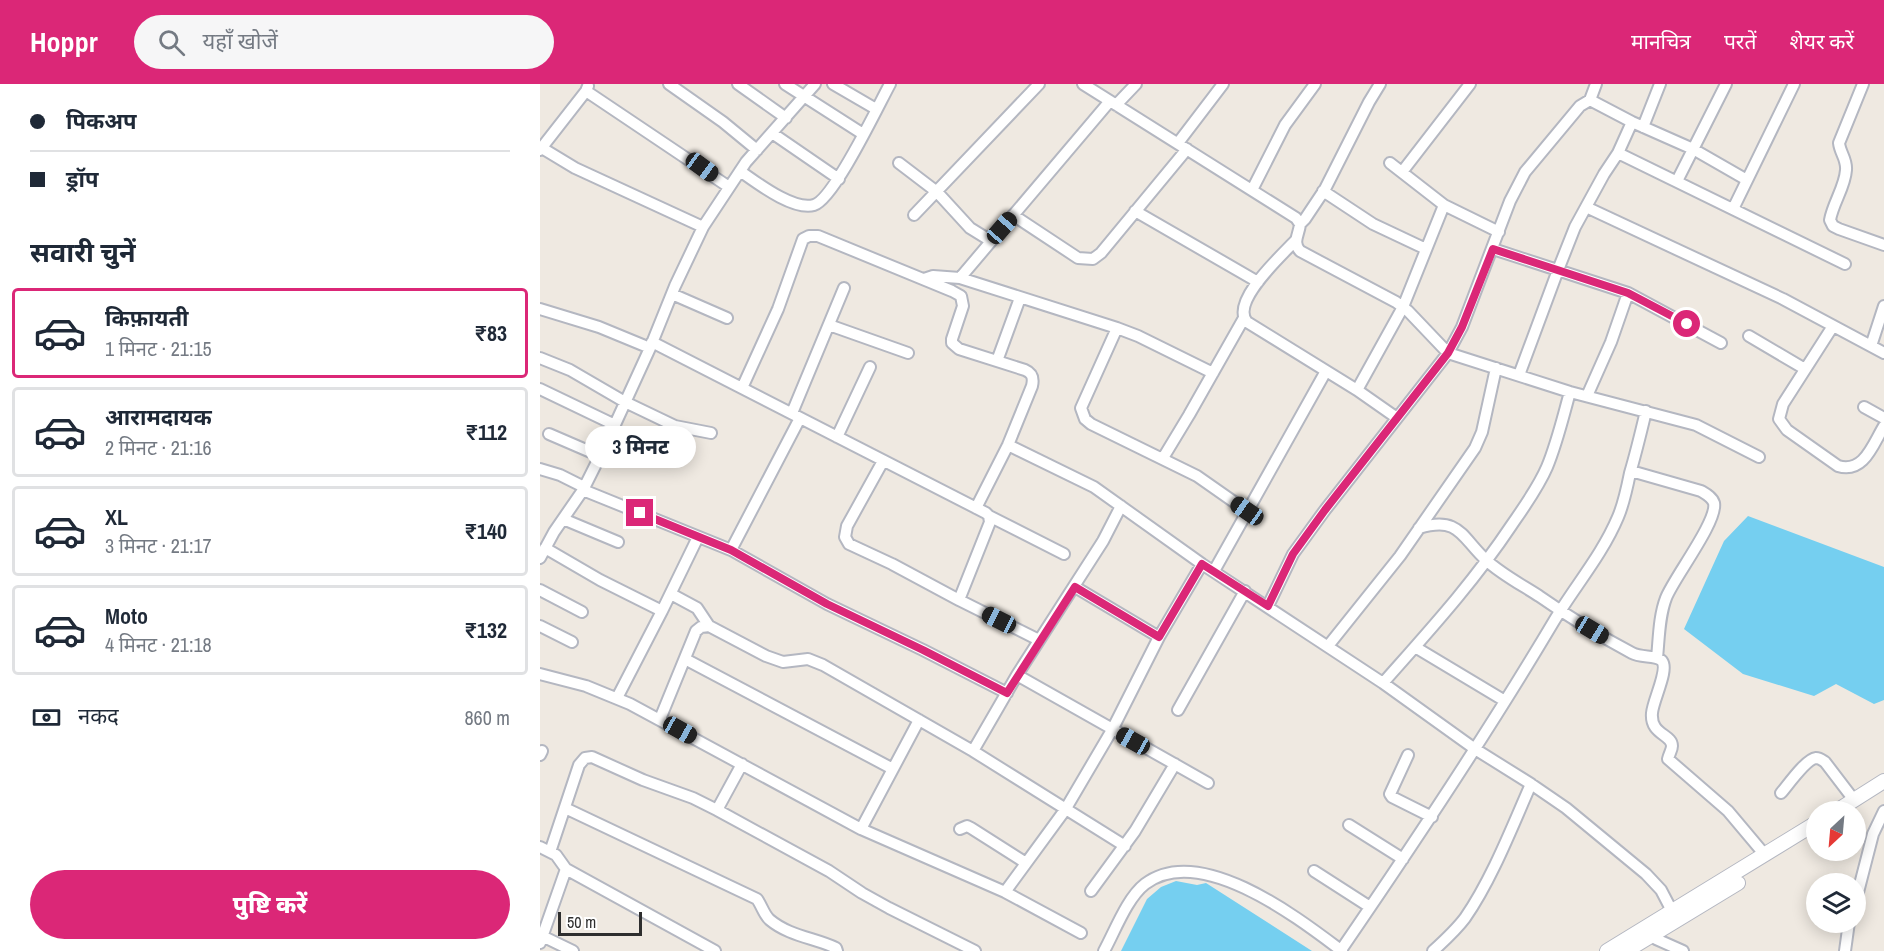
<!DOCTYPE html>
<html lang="hi">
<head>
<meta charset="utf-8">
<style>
	body { margin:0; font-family:"Archivo Narrow","Noto Sans Devanagari",sans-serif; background:#f6f6f7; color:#1f2937; height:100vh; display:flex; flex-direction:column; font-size:22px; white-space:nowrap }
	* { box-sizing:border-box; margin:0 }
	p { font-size:20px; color:#747a83 }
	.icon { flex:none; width:33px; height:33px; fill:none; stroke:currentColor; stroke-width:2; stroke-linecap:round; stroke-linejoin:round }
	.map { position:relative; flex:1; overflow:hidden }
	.details { display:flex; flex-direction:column; background:#fff; width:540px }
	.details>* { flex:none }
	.hud { display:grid; align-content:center; height:132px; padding:0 30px; background:#fff }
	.needle { width:39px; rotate:206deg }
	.controls { position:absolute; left:1266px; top:717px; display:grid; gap:12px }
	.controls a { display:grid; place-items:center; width:60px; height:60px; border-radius:50%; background:#fff; box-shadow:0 3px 15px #0003; font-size:30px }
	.scale { position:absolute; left:18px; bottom:15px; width:84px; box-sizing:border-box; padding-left:6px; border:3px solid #2e2e2e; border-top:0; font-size:16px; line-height:21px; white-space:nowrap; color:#2e2e2e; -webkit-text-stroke:4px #fff; paint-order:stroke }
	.end { position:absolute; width:27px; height:27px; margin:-14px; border:8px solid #db2777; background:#fff; box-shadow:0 0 0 3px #fff }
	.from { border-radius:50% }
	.bubble { position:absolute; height:42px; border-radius:21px; background:#fff; box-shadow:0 3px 15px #0003; font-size:20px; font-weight:800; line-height:42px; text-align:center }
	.car { position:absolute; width:18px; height:36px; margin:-18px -9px; border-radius:8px; box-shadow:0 0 4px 2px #0007; background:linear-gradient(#222 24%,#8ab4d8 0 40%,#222 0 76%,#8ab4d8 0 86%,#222 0) }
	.hud b { display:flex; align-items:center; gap:21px; height:57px; font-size:22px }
	.hud b+b { border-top:2px solid #e0e1e3 }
	.hud i { width:15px; height:15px; background:#1f2937 }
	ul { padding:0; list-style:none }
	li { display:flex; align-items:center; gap:18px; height:90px; margin:0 12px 9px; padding:0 18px; border:3px solid #e0e1e3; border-radius:6px }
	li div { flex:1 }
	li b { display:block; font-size:22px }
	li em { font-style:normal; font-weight:800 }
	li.current { border-color:#db2777 }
	li>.icon { width:54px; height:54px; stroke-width:1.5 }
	h2 { padding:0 30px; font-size:27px; line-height:72px }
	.pay { display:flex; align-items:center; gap:15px; height:66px; padding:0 30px; font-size:22px }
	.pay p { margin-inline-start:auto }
	.cta { display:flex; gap:12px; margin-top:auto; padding:12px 30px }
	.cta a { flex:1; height:69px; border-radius:36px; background:#db2777; color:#fff; font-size:24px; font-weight:800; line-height:69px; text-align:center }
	header { display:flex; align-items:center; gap:36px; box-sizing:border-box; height:84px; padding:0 30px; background:#db2777; color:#fff }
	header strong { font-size:28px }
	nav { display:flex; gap:33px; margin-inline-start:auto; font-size:21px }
	.search { width:420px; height:54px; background:#f6f6f7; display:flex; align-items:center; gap:15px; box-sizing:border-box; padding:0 21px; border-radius:33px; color:#747a83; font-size:22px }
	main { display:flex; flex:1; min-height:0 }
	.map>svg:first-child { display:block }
	.water { fill:#75cff0 }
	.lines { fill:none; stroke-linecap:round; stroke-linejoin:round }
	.minor-casing { stroke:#b4b7c1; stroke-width:14 }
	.tertiary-casing { stroke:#b4b7c1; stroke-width:16 }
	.minor { stroke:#fff; stroke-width:10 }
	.tertiary { stroke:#fff; stroke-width:14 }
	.route { stroke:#db2777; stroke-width:8 }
</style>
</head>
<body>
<header>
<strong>Hoppr</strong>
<div class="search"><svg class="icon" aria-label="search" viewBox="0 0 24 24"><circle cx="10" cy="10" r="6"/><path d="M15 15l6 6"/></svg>यहाँ खोजें</div>
<nav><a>मानचित्र</a><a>परतें</a><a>शेयर करें</a></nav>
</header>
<main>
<section class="details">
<div class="hud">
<b><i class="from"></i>पिकअप</b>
<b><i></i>ड्रॉप</b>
</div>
<h2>सवारी चुनें</h2>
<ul>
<li class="current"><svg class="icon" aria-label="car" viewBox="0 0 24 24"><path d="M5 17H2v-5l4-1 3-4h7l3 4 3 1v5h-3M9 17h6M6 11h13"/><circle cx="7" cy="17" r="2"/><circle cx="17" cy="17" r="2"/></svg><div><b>किफ़ायती</b><p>1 मिनट · 21:15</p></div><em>₹83</em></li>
<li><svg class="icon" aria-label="car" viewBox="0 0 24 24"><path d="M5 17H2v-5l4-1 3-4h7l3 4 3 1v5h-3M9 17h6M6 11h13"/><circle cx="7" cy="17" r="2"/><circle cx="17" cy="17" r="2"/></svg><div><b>आरामदायक</b><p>2 मिनट · 21:16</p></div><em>₹112</em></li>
<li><svg class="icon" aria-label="car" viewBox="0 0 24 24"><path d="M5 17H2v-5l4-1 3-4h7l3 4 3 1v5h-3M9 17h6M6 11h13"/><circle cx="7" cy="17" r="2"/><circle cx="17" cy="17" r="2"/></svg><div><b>XL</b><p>3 मिनट · 21:17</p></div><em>₹140</em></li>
<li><svg class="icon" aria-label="car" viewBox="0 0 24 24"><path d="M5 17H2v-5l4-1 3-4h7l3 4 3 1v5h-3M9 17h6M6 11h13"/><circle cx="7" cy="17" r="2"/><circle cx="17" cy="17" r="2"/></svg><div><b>Moto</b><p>4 मिनट · 21:18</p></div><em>₹132</em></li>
</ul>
<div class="pay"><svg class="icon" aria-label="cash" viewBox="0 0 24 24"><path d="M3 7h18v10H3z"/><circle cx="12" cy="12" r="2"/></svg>नकद<p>860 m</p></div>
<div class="cta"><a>पुष्टि करें</a></div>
</section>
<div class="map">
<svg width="1344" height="867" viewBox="0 0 1344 867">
	<rect width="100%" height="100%" fill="#efe9e1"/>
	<path class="water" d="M 1208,432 L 1344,483 L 1344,616 L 1334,620 L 1296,600 L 1274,612 L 1203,590 L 1144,545 L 1184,457 Z
		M 636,797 L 657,801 L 666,799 L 772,867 L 581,867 L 607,815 L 621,803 Z"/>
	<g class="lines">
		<defs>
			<path id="minor" d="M 129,0 L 183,38 L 217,66
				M 198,0 L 246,34
				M 245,0 L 323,50
				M 293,0 L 336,25
				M 543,0 L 756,134 L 760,140 C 759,151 752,158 760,167 L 856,218 L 868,227 L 908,269 L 1030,308 L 1156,341 L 1219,373
				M 1323,0 L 1299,59 C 1300,69 1307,75 1306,86 C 1305,103 1293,119 1290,136 L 1293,142 L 1299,145 L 1344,161
				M 46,7 L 189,103
				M 1050,16 L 1092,38 L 1153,65 L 1207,96
				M 576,21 L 596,0
				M 1103,43 L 1120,0
				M 232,49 L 299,95
				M 638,59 L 683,0
				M 2,64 L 35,84 L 163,143
				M 0,66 L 46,7 L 48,2
				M 1078,69 L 1305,180
				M 359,79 L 397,108 L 430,144 L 451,157
				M 850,79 L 904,121 L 959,148
				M 200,87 C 216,98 253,127 274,121 C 294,115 338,22 350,0
				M 862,88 L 930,0
				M 1137,97 L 1186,0
				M 712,106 L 745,41 L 775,0
				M 783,107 L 833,140 L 886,165
				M 1046,123 L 1243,215 L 1344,269
				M 1193,125 L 1254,0
				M 595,127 L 718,198
				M 374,131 L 499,0
				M 473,131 L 538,174 L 553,175 L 561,169 L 647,65
				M 760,140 L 765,135 L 785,105 L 829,18 L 840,0
				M 755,157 C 741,172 690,218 707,238 L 817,306 L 857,334
				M 953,165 L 1088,209 L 1181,259
				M 420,194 L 570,17
				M 384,195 L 393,192 L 420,194 L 577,244 L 598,252 L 673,289
				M 132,210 L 187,234
				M 0,225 L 59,243 L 110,264
				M 289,241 L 368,269
				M 1293,242 L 1243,320 L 1239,335 L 1247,346 L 1298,382 C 1324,390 1333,360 1344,342
				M 577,244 L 541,324 L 545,335 L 551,340 L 657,392 L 707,427
				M 1209,252 L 1265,285
				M 112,258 L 446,429 L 449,432 L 450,438 L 419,516 L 499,556
				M 1331,262 L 1344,222
				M 0,274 L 30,286 L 85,318 L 135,342 L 171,349
				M 457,277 L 480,214
				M 979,291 L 1018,186 L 1035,143 L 1064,90 L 1078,69 L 1092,38
				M 202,304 L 238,225 L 263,155 L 269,152 L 278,152 L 412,207 L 421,212 L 423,222 L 412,255 L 412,259 L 419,265 L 485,286 C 492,289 494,293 492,302 L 468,361 L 436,424
				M 0,305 L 75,341
				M 817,306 L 863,223 L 904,121
				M 1047,312 L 1071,258 L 1088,209
				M 1324,323 L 1344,334
				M 252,329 L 304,204
				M 9,350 L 60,372
				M 297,353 L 330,283
				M 468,361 L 554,403 L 662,480 L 843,599 L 935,665 L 991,700 L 1026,724 L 1106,790 L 1121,806 L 1132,827
				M 623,374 L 649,331 L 704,234
				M 343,377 L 307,442 L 305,453 L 309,460 L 352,480 L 419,516
				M 0,385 L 20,391 L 44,403
				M 1091,387 L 1161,407 C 1166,410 1172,413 1174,419 C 1178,437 1133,495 1126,514 C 1119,532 1119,554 1117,574
				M 43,406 L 191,466 L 287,520 L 383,566 L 467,609
				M 449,432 L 524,470
				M 23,435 L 78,458
				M 879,444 C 920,432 921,453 946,476 C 961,490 982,501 999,512 C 1029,533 1060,552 1092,569 C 1101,574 1117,571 1122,577 C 1129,586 1113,616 1112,629 C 1110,651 1132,650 1132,662 C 1132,666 1129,670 1128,675 L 1188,727 L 1225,771
				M 5,464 L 60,496 L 122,527
				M 191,466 L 260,334
				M 0,474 L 14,448 L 43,406 L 67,358 L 110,264 L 135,202 L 163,143 L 206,78 L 275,0
				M 674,487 L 786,287
				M 535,503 L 619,553
				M 0,506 L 42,528
				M 131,510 L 157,524 L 169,542
				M 728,522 L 753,470 L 785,426 L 908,269 L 922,243 L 970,117 L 985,88 L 1040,22 L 1050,16 L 1056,0
				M 0,542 L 32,558
				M 788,562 L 860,472 L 935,364 L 942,348 L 956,284
				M 875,563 L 965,617
				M 145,575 L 353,685
				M 0,590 L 46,602 L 90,620 L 321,745 L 465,808 L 541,849
				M 477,591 L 668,699
				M 843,599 C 888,548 933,499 971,442 C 984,423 998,404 1007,383 C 1017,359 1023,333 1030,308
				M 77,614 L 122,527 L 158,453
				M 638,626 L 705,507
				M 120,635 L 156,547 L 161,543 L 169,542 L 226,572 L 243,578 L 268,575 L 283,581 L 433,667 L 585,762
				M 433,667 L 477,591 L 563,457 L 581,422
				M 0,671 L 2,667
				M 868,671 L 850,710 L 852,713 L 892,733
				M 1241,709 C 1248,701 1266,675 1276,674 C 1280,674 1282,676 1285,678 L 1314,716
				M 25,724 L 217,815 C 222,822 224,831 230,836 C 249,852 275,854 296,864 L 297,867
				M 177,726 L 202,680
				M 809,741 L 863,775
				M 321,745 L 379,636
				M 420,745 L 427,742 L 431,744 L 486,779
				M 0,763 L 16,771 L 26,785 L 175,867
				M 10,768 L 39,681 L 45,674 L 52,673 L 103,696 L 153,714 L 177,726 L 289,787 L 322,809 L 349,824 L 435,867
				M 774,787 L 830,823
				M 551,807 L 595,747 L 635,680
				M 465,808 L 525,726 L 572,646 L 619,553 L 662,480
				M 1316,816 L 1333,750 L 1344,727
				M 1108,845 L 1116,855 L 1143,867
				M 2,852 L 33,867
				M 0,859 L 26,785
				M 801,866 C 875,758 947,650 1014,537 C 1035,502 1062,471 1078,433 C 1084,419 1087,404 1090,389 C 1096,369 1101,348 1106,327
				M 564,867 C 575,847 587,814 605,800 C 660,758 758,834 802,867
				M 893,867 C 904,857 916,846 925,834 C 952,795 972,743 991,700
				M 1305,867 L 1309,838"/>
			<path id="tertiary" d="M 1295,728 L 1344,697
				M 1067,867 L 1276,739
				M 1086,867 L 1198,799"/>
		</defs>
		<use href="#minor" class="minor-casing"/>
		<use href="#tertiary" class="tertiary-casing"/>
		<use href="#minor" class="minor"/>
		<use href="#tertiary" class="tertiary"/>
	</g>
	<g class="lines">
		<path class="route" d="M 100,429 L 191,466 L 287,520 L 383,566 L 467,609 L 535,503 L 619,553 L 662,480 L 728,522 L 753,470 L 785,426 L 908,269 L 922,243 L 953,165 L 1088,209 L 1147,240"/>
	</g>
</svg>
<div class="controls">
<a><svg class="needle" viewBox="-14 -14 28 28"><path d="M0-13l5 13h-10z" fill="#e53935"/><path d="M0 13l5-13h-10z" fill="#747a83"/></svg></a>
<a><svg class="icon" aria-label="layers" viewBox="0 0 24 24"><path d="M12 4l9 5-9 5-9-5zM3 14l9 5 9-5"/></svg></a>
</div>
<div class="scale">50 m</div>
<i class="end from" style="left:1147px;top:240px"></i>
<i class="end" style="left:100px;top:429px"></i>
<div class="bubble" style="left:45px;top:342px;width:111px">3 मिनट</div>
<i class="car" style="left:162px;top:83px;rotate:126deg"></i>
<i class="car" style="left:462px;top:144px;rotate:41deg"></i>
<i class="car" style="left:707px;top:427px;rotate:305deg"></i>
<i class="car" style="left:459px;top:536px;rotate:297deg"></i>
<i class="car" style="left:1052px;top:546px;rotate:121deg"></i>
<i class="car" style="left:140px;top:646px;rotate:119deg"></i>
<i class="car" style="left:593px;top:657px;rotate:299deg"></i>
</div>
</main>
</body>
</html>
